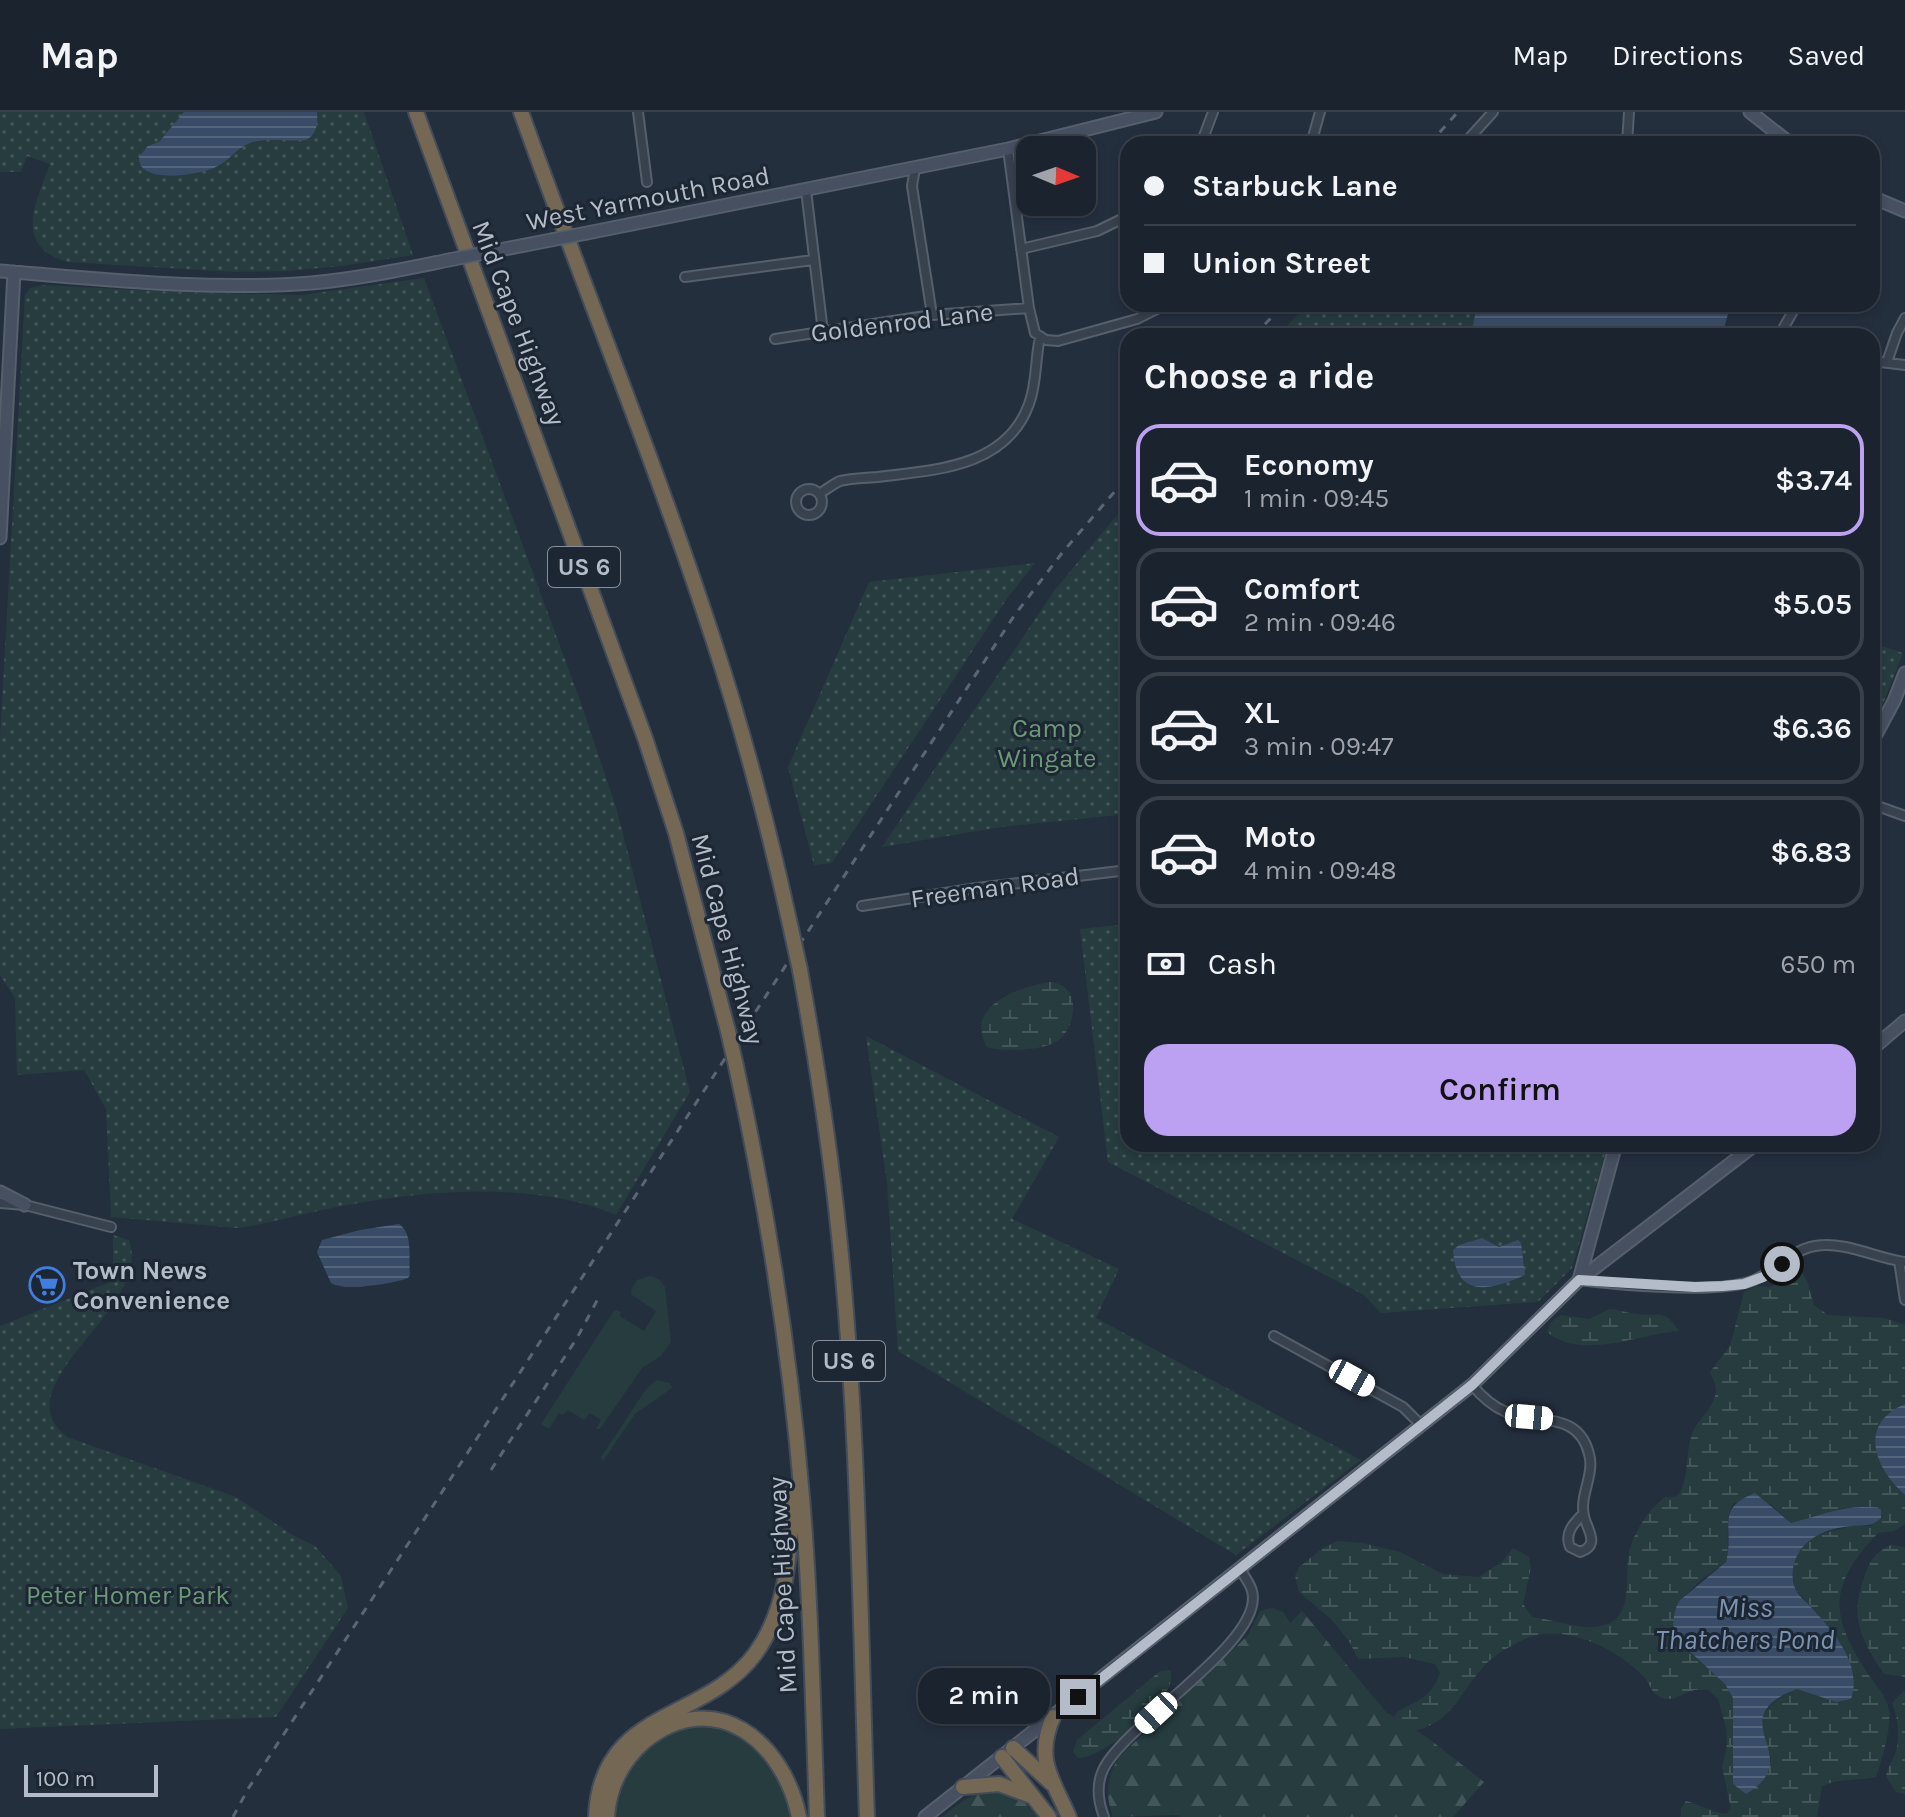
<!DOCTYPE html>
<html lang="en">
<head>
<meta charset="utf-8">
<style>
	body { margin:0; font-family:Karla,sans-serif; background:#242b36; color:#f1f3f6; height:100vh; display:flex; flex-direction:column; font-size:30px; white-space:nowrap }
	* { box-sizing:border-box; margin:0 }
	p { font-size:26px; color:#a0a4aa }
	.icon { flex:none; width:44px; height:44px; fill:none; stroke:currentColor; stroke-width:2; stroke-linecap:round; stroke-linejoin:round }
	.map { position:relative; flex:1; overflow:hidden }
	.panel { position:absolute; left:1120px; top:216px; width:760px; height:824px; display:flex; flex-direction:column; background:#1b232e; border-radius:24px; box-shadow:0 4px 12px #0003,0 0 0 2px #39404a }
	.panel>* { flex:none }
	.guide { position:absolute; left:1120px; top:24px; width:760px; height:176px; border-radius:24px; box-shadow:0 4px 12px #0003,0 0 0 2px #39404a; display:grid; align-content:center; height:176px; padding:0 24px; background:#1b232e }
	.needle { width:52px; rotate:92deg }
	.controls { position:absolute; left:1016px; top:24px; display:grid; gap:16px }
	.controls a { display:grid; place-items:center; width:80px; height:80px; border-radius:16px; background:#1b232e; box-shadow:0 4px 12px #0003,0 0 0 2px #39404a; font-size:40px }
	.scale { position:absolute; left:24px; bottom:20px; width:134px; box-sizing:border-box; padding-left:8px; border:4px solid #b4bcc9; border-top:0; font-size:22px; line-height:28px; white-space:nowrap; color:#b4bcc9; -webkit-text-stroke:6px #1d2633; paint-order:stroke }
	.end { position:absolute; width:36px; height:36px; margin:-18px; border:10px solid #b4bcc9; background:#111; box-shadow:0 0 0 4px #111 }
	.from { border-radius:50% }
	.bubble { position:absolute; height:56px; border-radius:24px; background:#1b232e; box-shadow:0 4px 12px #0003,0 0 0 2px #39404a; font-size:26px; font-weight:600; line-height:56px; text-align:center }
	.car { position:absolute; width:24px; height:48px; margin:-24px -12px; border-radius:10px; box-shadow:0 0 6px 2px #0007; background:linear-gradient(#fff 24%,#345 0 40%,#fff 0 76%,#345 0 86%,#fff 0) }
	.guide b { display:flex; align-items:center; gap:28px; height:76px; font-size:30px }
	.guide b+b { border-top:2px solid #39404a }
	.guide i { width:20px; height:20px; background:#f1f3f6 }
	ul { padding:0; list-style:none }
	li { display:flex; align-items:center; gap:24px; height:112px; margin:0 16px 12px; padding:0 8px; border:4px solid #39404a; border-radius:24px }
	li div { flex:1 }
	li b { display:block; font-size:30px }
	li em { font-style:normal; font-weight:600 }
	li.selected { border-color:#bca0f2 }
	li>.icon { width:72px; height:72px; stroke-width:1.5 }
	h2 { padding:0 24px; font-size:36px; line-height:96px }
	.pay { display:flex; align-items:center; gap:20px; height:88px; padding:0 24px; font-size:30px }
	.pay p { margin-inline-start:auto }
	.action { display:flex; gap:16px; margin-top:auto; padding:16px 24px }
	.action a { flex:1; height:92px; border-radius:24px; background:#bca0f2; color:#111; font-size:32px; font-weight:600; line-height:92px; text-align:center }
	header { display:flex; align-items:center; gap:48px; box-sizing:border-box; height:112px; padding:0 40px; background:#1b232e; border-bottom:2px solid #39404a }
	header strong { font-size:38px }
	nav { display:flex; gap:44px; margin-inline-start:auto; font-size:28px }
	.map>svg:first-child { display:block }
	.green { fill:#263c3f }
	.forest { fill:url(#forest-firs) }
	.wetland { fill:url(#wetland-marsh); fill-rule:evenodd }
	.park { fill:url(#park-dots) }
	.water { fill:url(#water-rules) }
	.lines { fill:none; stroke-linecap:round; stroke-linejoin:round }
	.street-casing { stroke:#565f6c; stroke-width:12 }
	.secondary-casing { stroke:#565f6c; stroke-width:15 }
	.highway-casing { stroke:#434c59; stroke-width:18 }
	.street { stroke:#38414e; stroke-width:8 }
	.secondary { stroke:#465061; stroke-width:11 }
	.highway { stroke:#746855; stroke-width:14 }
	.rail { stroke:#5a6575; stroke-width:3; stroke-dasharray:8 8; stroke-linecap:butt }
	.secondary-bridge-casing { stroke:#565f6c; stroke-width:15; stroke-linecap:butt }
	.highway-bridge-casing { stroke:#434c59; stroke-width:18; stroke-linecap:butt }
	.secondary-bridge { stroke:#465061; stroke-width:11 }
	.highway-bridge { stroke:#746855; stroke-width:14 }
	.route { stroke:#b4bcc9; stroke-width:10 }
	.labels { text-anchor:middle; stroke-width:6; stroke-linejoin:round; paint-order:stroke }
	.shield { fill:#1d2633; stroke:#878f9c; stroke-width:2 }
	.shield-label { font-size:24px; font-weight:bold; fill:#b4bcc9 }
	.street-label { font-size:26px; fill:#b4bcc9; stroke:#1d2633 }
	.park-label { font-size:26px; fill:#6b9a76; stroke:#1d2633 }
	.poi-label { font-size:26px; font-weight:bold; fill:#b4bcc9; stroke:#1d2633; text-anchor:start }
	.water-label { font-size:28px; font-style:italic; fill:#7c92b1; stroke:#1d2633 }
</style>
</head>
<body>
<header>
<strong>Map</strong>
<nav><a>Map</a><a>Directions</a><a>Saved</a></nav>
</header>
<div class="map">
<svg width="1905" height="1705" viewBox="0 0 1905 1705">
	<defs>
		<pattern id="forest-firs" width="22" height="20" patternUnits="userSpaceOnUse" patternTransform="scale(2)"><rect width="22" height="20" fill="#263c3f"/><path d="M5 1l3.5 6h-7zM16 11l3.5 6h-7z" fill="#435659"/></pattern>
		<pattern id="wetland-marsh" width="20" height="14" patternUnits="userSpaceOnUse" patternTransform="scale(2)"><rect width="20" height="14" fill="#263c3f"/><path d="M1 5h8M5 5V1M11 12h8M15 12V8" fill="none" stroke="#435659"/></pattern>
		<pattern id="park-dots" width="8" height="8" patternUnits="userSpaceOnUse" patternTransform="scale(2)"><rect width="8" height="8" fill="#263c3f"/><path d="M2 2h.1M6 6h.1" fill="none" stroke="#435659" stroke-width="1.8" stroke-linecap="round"/></pattern>
		<pattern id="water-rules" width="6" height="5" patternUnits="userSpaceOnUse" patternTransform="scale(2)"><rect width="6" height="5" fill="#394c67"/><path d="M0 2.5h6" fill="none" stroke="#53647b"/></pattern>
	</defs>
	<rect width="100%" height="100%" fill="#242f3e"/>
	<path class="green" d="M 650,1164 L 660,1168 L 665,1175 L 671,1230 L 661,1244 L 642,1256 L 600,1317 L 596,1317 L 601,1308 L 590,1301 L 584,1308 L 568,1298 L 563,1303 L 559,1301 L 549,1317 L 541,1312 L 613,1200 L 616,1198 L 621,1200 L 620,1204 L 644,1219 L 656,1199 L 632,1183 L 631,1178 L 637,1168 Z
		M 657,1268 L 670,1271 L 672,1276 L 635,1302 L 603,1349 L 601,1345 L 646,1277 Z
		M 708,1613 C 722,1616 738,1619 750,1628 C 772,1643 786,1681 793,1705 L 612,1705 C 613,1674 633,1642 659,1625 C 673,1615 692,1614 708,1613 Z"/>
	<path class="forest" d="M 1272,1496 L 1283,1500 L 1290,1511 L 1302,1499 L 1386,1600 L 1428,1626 L 1484,1670 L 1453,1705 L 1179,1705 L 1178,1703 L 1113,1705 C 1105,1683 1106,1666 1119,1645 L 1232,1539 L 1248,1523 L 1260,1499 Z
		M 999,1678 L 1020,1686 L 1038,1705 L 942,1705 C 961,1690 974,1679 999,1678 Z"/>
	<path class="wetland" d="M 1050,870 C 1081,872 1077,912 1060,927 C 1047,939 1004,940 987,935 C 963,893 1020,875 1050,870 Z
		M 1786,1157 L 1801,1159 L 1807,1169 L 1814,1193 L 1828,1203 L 1884,1206 L 1905,1213 L 1905,1292 L 1896,1296 L 1896,1376 L 1905,1383 L 1905,1412 L 1894,1419 L 1878,1421 C 1828,1474 1829,1502 1868,1562 C 1876,1574 1887,1584 1889,1599 C 1891,1619 1882,1646 1876,1665 C 1857,1669 1839,1666 1822,1674 L 1817,1705 L 1681,1705 L 1681,1696 L 1686,1689 C 1700,1692 1712,1701 1726,1702 L 1731,1697 L 1722,1655 L 1727,1633 L 1726,1616 L 1718,1587 L 1709,1578 C 1703,1578 1696,1577 1691,1579 C 1682,1582 1673,1590 1662,1586 C 1651,1582 1650,1571 1643,1564 C 1616,1535 1558,1508 1521,1529 C 1509,1535 1494,1543 1485,1553 C 1460,1580 1455,1607 1416,1619 L 1397,1613 L 1394,1607 L 1396,1601 C 1419,1586 1429,1589 1440,1561 L 1435,1552 L 1404,1545 L 1358,1547 L 1349,1529 L 1330,1506 L 1299,1480 L 1295,1464 L 1299,1455 L 1323,1436 L 1338,1429 L 1362,1431 L 1400,1440 L 1443,1462 L 1479,1465 L 1503,1449 L 1513,1436 L 1529,1445 L 1531,1455 L 1523,1492 L 1532,1505 C 1550,1507 1575,1516 1593,1515 C 1639,1513 1622,1465 1630,1436 C 1636,1417 1649,1397 1665,1385 C 1672,1386 1677,1386 1681,1379 C 1688,1364 1686,1339 1692,1322 C 1697,1308 1711,1299 1715,1284 C 1718,1274 1713,1268 1710,1260 L 1730,1234 L 1744,1180 L 1756,1174 L 1772,1175 ZM 1734,1391 L 1770,1392 L 1791,1411 L 1845,1396 L 1872,1414 L 1851,1414 L 1814,1424 L 1798,1439 L 1792,1456 L 1794,1476 L 1820,1504 L 1851,1587 L 1836,1590 L 1797,1577 C 1780,1586 1759,1595 1762,1619 C 1763,1629 1770,1637 1771,1650 L 1733,1672 L 1733,1586 L 1725,1572 L 1675,1526 L 1679,1489 L 1701,1468 L 1726,1450 C 1731,1430 1723,1407 1734,1391 Z
		M 1610,1197 C 1619,1198 1628,1201 1637,1202 C 1660,1206 1662,1194 1679,1219 C 1639,1222 1582,1249 1547,1220 L 1551,1210 L 1561,1203 L 1589,1207 Z
		M 1891,1433 L 1905,1435 L 1905,1565 L 1884,1562 C 1862,1529 1849,1506 1864,1466 C 1870,1449 1874,1441 1891,1433 Z
		M 1171,1558 C 1171,1564 1171,1571 1168,1577 C 1159,1598 1101,1647 1078,1646 L 1073,1640 L 1077,1628 L 1160,1559 Z
		M 1905,1578 L 1905,1682 L 1896,1680 L 1886,1664 C 1888,1654 1893,1648 1896,1639 C 1900,1624 1898,1605 1892,1591 Z"/>
	<path class="park" d="M 0,0 L 364,0 L 413,143 L 342,154 L 287,159 L 235,160 L 68,150 C 12,135 36,90 50,52 L 27,44 L 21,60 L 0,60 Z
		M 424,166 L 581,591 L 616,695 L 690,980 L 616,1103 C 525,1065 403,1080 309,1101 C 285,1106 262,1113 237,1116 L 111,1105 L 106,997 L 84,958 L 17,963 L 15,886 L 0,863 L 0,626 L 25,183 L 30,176 L 43,173 L 177,180 L 301,183 Z
		M 1379,192 L 1477,192 L 1471,224 L 1278,224 L 1298,202 Z
		M 1128,390 L 1128,702 L 1001,715 L 882,735 L 1054,479 Z
		M 1035,451 L 1008,485 L 832,751 L 814,753 L 788,655 L 869,470 Z
		M 1872,531 L 1903,541 L 1882,594 L 1872,588 Z
		M 1128,812 L 1128,1032 L 1608,1032 L 1572,1156 L 1538,1190 L 1381,1201 L 1364,1183 L 1108,1050 L 1080,817 Z
		M 866,924 L 1059,1025 L 1012,1107 L 1119,1157 L 1096,1206 L 1361,1348 L 1236,1443 L 898,1239 L 887,1071 Z
		M 113,1123 L 129,1128 C 152,1192 25,1258 54,1311 C 57,1316 63,1321 67,1325 L 236,1385 L 291,1422 L 315,1434 L 341,1464 L 348,1496 L 276,1605 L 0,1617 L 0,1214 L 113,1169 Z"/>
	<path class="water" d="M 184,0 L 317,0 C 318,13 317,21 306,28 C 290,30 264,25 250,31 C 238,35 228,50 214,56 C 198,63 137,73 139,45 L 148,34 L 159,30 Z
		M 1477,192 L 1731,192 L 1724,216 L 1724,224 L 1471,224 Z
		M 399,1112 C 414,1122 408,1147 410,1163 L 408,1166 C 394,1172 343,1179 331,1171 L 317,1140 L 322,1128 L 360,1118 Z
		M 1482,1126 L 1499,1135 L 1518,1128 L 1521,1131 L 1525,1163 C 1491,1178 1456,1188 1453,1138 L 1459,1133 Z
		M 1905,1292 L 1905,1383 C 1875,1357 1857,1312 1905,1292 Z
		M 1755,1381 L 1791,1411 C 1820,1404 1850,1390 1881,1397 L 1881,1406 C 1871,1415 1865,1413 1852,1414 C 1827,1416 1801,1426 1794,1452 C 1792,1458 1792,1470 1795,1476 C 1797,1483 1806,1489 1811,1495 C 1833,1519 1863,1553 1851,1587 L 1836,1590 L 1797,1577 C 1790,1580 1780,1584 1774,1589 C 1738,1619 1802,1648 1746,1682 L 1733,1672 L 1733,1586 L 1725,1572 L 1675,1526 C 1672,1513 1673,1501 1679,1489 L 1726,1450 C 1735,1415 1714,1397 1755,1381 Z"/>
	<g class="lines">
		<defs>
			<path id="street" d="M 638,0 L 647,70
				M 1201,32 L 1213,0
				M 1311,32 L 1320,0
				M 1464,32 L 1493,0
				M 1627,32 L 1629,0
				M 1008,37 L 1029,196 L 1035,221 L 1046,228 L 1058,229 L 1137,207 L 1167,192
				M 915,56 L 912,74 L 932,203
				M 806,78 L 823,220
				M 1021,137 L 1097,119 L 1128,104
				M 685,165 L 813,148
				M 1328,192 L 1332,194 L 1340,192
				M 1779,224 L 1797,192
				M 775,227 L 932,203 L 1029,196
				M 1872,249 L 1905,253
				M 1887,250 L 1897,221 L 1905,206
				M796 390a13 13 0 1 1 26 0a13 13 0 1 1-26 0Z
				M 819,382 C 826,378 833,372 840,369 C 851,366 866,366 877,365 C 934,358 1006,356 1029,292 C 1037,271 1035,248 1040,225
				M 1872,692 L 1905,704
				M 862,794 L 977,776 L 1128,758
				M 0,1091 L 25,1093 L 111,1115
				M 1899,1149 L 1905,1188
				M 1579,1168 C 1620,1173 1706,1181 1745,1171 C 1771,1165 1789,1138 1815,1134 C 1846,1129 1875,1146 1905,1150
				M 1274,1224 L 1403,1295 L 1420,1312
				M 1472,1273 C 1482,1285 1492,1294 1506,1300 C 1538,1311 1579,1300 1589,1342 C 1595,1362 1579,1384 1584,1404 C 1587,1418 1601,1433 1580,1440 L 1570,1435 C 1564,1421 1574,1411 1583,1402
				M 1104,1705 C 1098,1689 1096,1673 1103,1658 C 1124,1612 1266,1529 1252,1479 C 1250,1471 1244,1464 1240,1457"/>
			<path id="secondary" d="M 1750,0 L 1791,32
				M 1872,85 L 1905,99
				M 587,121 L 1008,37 L 1156,0
				M 489,140 L 551,128
				M 0,159 C 102,167 208,179 311,171 C 358,167 404,157 449,148
				M 0,426 L 14,160
				M 1872,630 L 1894,589 L 1905,561
				M 1872,937 L 1905,909
				M 0,1080 L 25,1093
				M 1579,1168 L 1616,1032
				M 925,1705 L 1472,1273 L 1579,1168 L 1756,1032"/>
			<path id="highway" d="M 416,0 L 645,626 L 676,721 L 728,919
				M 521,0 C 584,177 656,351 714,530 C 745,625 770,721 791,817
				M 800,858 C 816,946 830,1034 839,1123 C 859,1316 860,1511 867,1705
				M 736,954 C 767,1096 790,1240 802,1385 C 811,1491 813,1598 817,1705
				M 1053,1605 C 1035,1648 1052,1666 1069,1705
				M 1013,1636 L 1051,1671
				M 1002,1645 L 1049,1705
				M 963,1675 L 999,1672 L 1031,1684
				M 596,1705 C 600,1596 705,1610 755,1542 C 790,1494 790,1434 793,1377
				M 607,1705 C 609,1675 622,1649 645,1629 C 715,1573 784,1630 799,1705"/>
		</defs>
		<use href="#street" class="street-casing"/>
		<use href="#secondary" class="secondary-casing"/>
		<use href="#highway" class="highway-casing"/>
		<use href="#street" class="street"/>
		<use href="#secondary" class="secondary"/>
		<use href="#highway" class="highway"/>
		<path class="rail" d="M 1429,32 L 1458,0
			M 1254,224 L 1284,192
			M 491,1358 L 577,1226 L 600,1183
			M 233,1705 L 248,1677 L 1014,504 L 1062,441 L 1128,364"/>
		<defs>
			<path id="secondary-bridge" d="M 551,128 L 587,121
				M 449,148 L 489,140"/>
			<path id="highway-bridge" d="M 791,817 L 800,858
				M 728,919 L 736,954"/>
		</defs>
		<use href="#secondary-bridge" class="secondary-bridge-casing"/>
		<use href="#highway-bridge" class="highway-bridge-casing"/>
		<use href="#secondary-bridge" class="secondary-bridge"/>
		<use href="#highway-bridge" class="highway-bridge"/>
	</g>
	<g class="lines">
		<path class="route" d="M 1078,1585 L 1472,1273 L 1579,1168 L 1695,1175 L 1723,1174 L 1744,1172 L 1763,1165 L 1782,1152"/>
	</g>
	<defs>
		<symbol id="supermarket-ring" viewBox="-11 -11 22 22"><circle r="9.5" fill="#1d2633" stroke="#3f7fe0" stroke-width="1.5"/><path d="M-6-5.5h2.5l.6 2H6L4.5 2H-2.5L-4.4-4H-6ZM-1.5 3.2a1.3 1.3 0 1 0 .1 0ZM3 3.2a1.3 1.3 0 1 0 .1 0Z" fill="#3f7fe0"/></symbol>
	</defs>
	<g fill-rule="evenodd">
		<use href="#supermarket-ring" x="27" y="1153" width="40" height="40"/>
	</g>
	<g class="labels">
		<g class="shield">
			<rect x="548" y="435" width="72" height="40" rx="6"/>
			<rect x="813" y="1229" width="72" height="40" rx="6"/>
		</g>
		<g class="shield-label">
			<text x="584" y="463">US 6</text>
			<text x="849" y="1257">US 6</text>
		</g>
		<g class="street-label">
			<text transform="translate(648 86) rotate(-11)" y="9">West Yarmouth Road</text>
			<text transform="translate(902 210) rotate(-7)" y="9">Goldenrod Lane</text>
			<text transform="translate(519 211) rotate(69)" y="9">Mid Cape Highway</text>
			<text transform="translate(995 775) rotate(-8)" y="9">Freeman Road</text>
			<text transform="translate(728 827) rotate(75)" y="9">Mid Cape Highway</text>
			<text transform="translate(782 1473) rotate(-93)" y="9">Mid Cape Highway</text>
		</g>
		<g class="park-label">
			<text x="1047" y="625">Camp<tspan x="1047" dy="30">Wingate</tspan></text>
			<text x="128" y="1492">Peter Homer Park</text>
		</g>
		<g class="poi-label">
			<text x="73" y="1167">Town News<tspan x="73" dy="30">Convenience</tspan></text>
		</g>
		<g class="water-label">
			<text x="1745" y="1505">Miss<tspan x="1745" dy="32">Thatchers Pond</tspan></text>
		</g>
	</g>
</svg>
<div class="controls">
<a><svg class="needle" viewBox="-14 -14 28 28"><path d="M0-13l5 13h-10z" fill="#e53935"/><path d="M0 13l5-13h-10z" fill="#a0a4aa"/></svg></a>
</div>
<div class="scale">100 m</div>
<i class="end from" style="left:1782px;top:1152px"></i>
<i class="end" style="left:1078px;top:1585px"></i>
<div class="bubble" style="left:918px;top:1556px;width:132px">2 min</div>
<i class="car" style="left:1352px;top:1266px;rotate:119deg"></i>
<i class="car" style="left:1529px;top:1305px;rotate:95deg"></i>
<i class="car" style="left:1156px;top:1601px;rotate:227deg"></i>
<div class="guide">
<b><i class="from"></i>Starbuck Lane</b>
<b><i></i>Union Street</b>
</div>
<section class="panel">
<h2>Choose a ride</h2>
<ul>
<li class="selected"><svg class="icon" aria-label="car" viewBox="0 0 24 24"><path d="M5 17H2v-5l4-1 3-4h7l3 4 3 1v5h-3M9 17h6M6 11h13"/><circle cx="7" cy="17" r="2"/><circle cx="17" cy="17" r="2"/></svg><div><b>Economy</b><p>1 min · 09:45</p></div><em>$3.74</em></li>
<li><svg class="icon" aria-label="car" viewBox="0 0 24 24"><path d="M5 17H2v-5l4-1 3-4h7l3 4 3 1v5h-3M9 17h6M6 11h13"/><circle cx="7" cy="17" r="2"/><circle cx="17" cy="17" r="2"/></svg><div><b>Comfort</b><p>2 min · 09:46</p></div><em>$5.05</em></li>
<li><svg class="icon" aria-label="car" viewBox="0 0 24 24"><path d="M5 17H2v-5l4-1 3-4h7l3 4 3 1v5h-3M9 17h6M6 11h13"/><circle cx="7" cy="17" r="2"/><circle cx="17" cy="17" r="2"/></svg><div><b>XL</b><p>3 min · 09:47</p></div><em>$6.36</em></li>
<li><svg class="icon" aria-label="car" viewBox="0 0 24 24"><path d="M5 17H2v-5l4-1 3-4h7l3 4 3 1v5h-3M9 17h6M6 11h13"/><circle cx="7" cy="17" r="2"/><circle cx="17" cy="17" r="2"/></svg><div><b>Moto</b><p>4 min · 09:48</p></div><em>$6.83</em></li>
</ul>
<div class="pay"><svg class="icon" aria-label="cash" viewBox="0 0 24 24"><path d="M3 7h18v10H3z"/><circle cx="12" cy="12" r="2"/></svg>Cash<p>650 m</p></div>
<div class="action"><a>Confirm</a></div>
</section>
</div>
</body>
</html>
